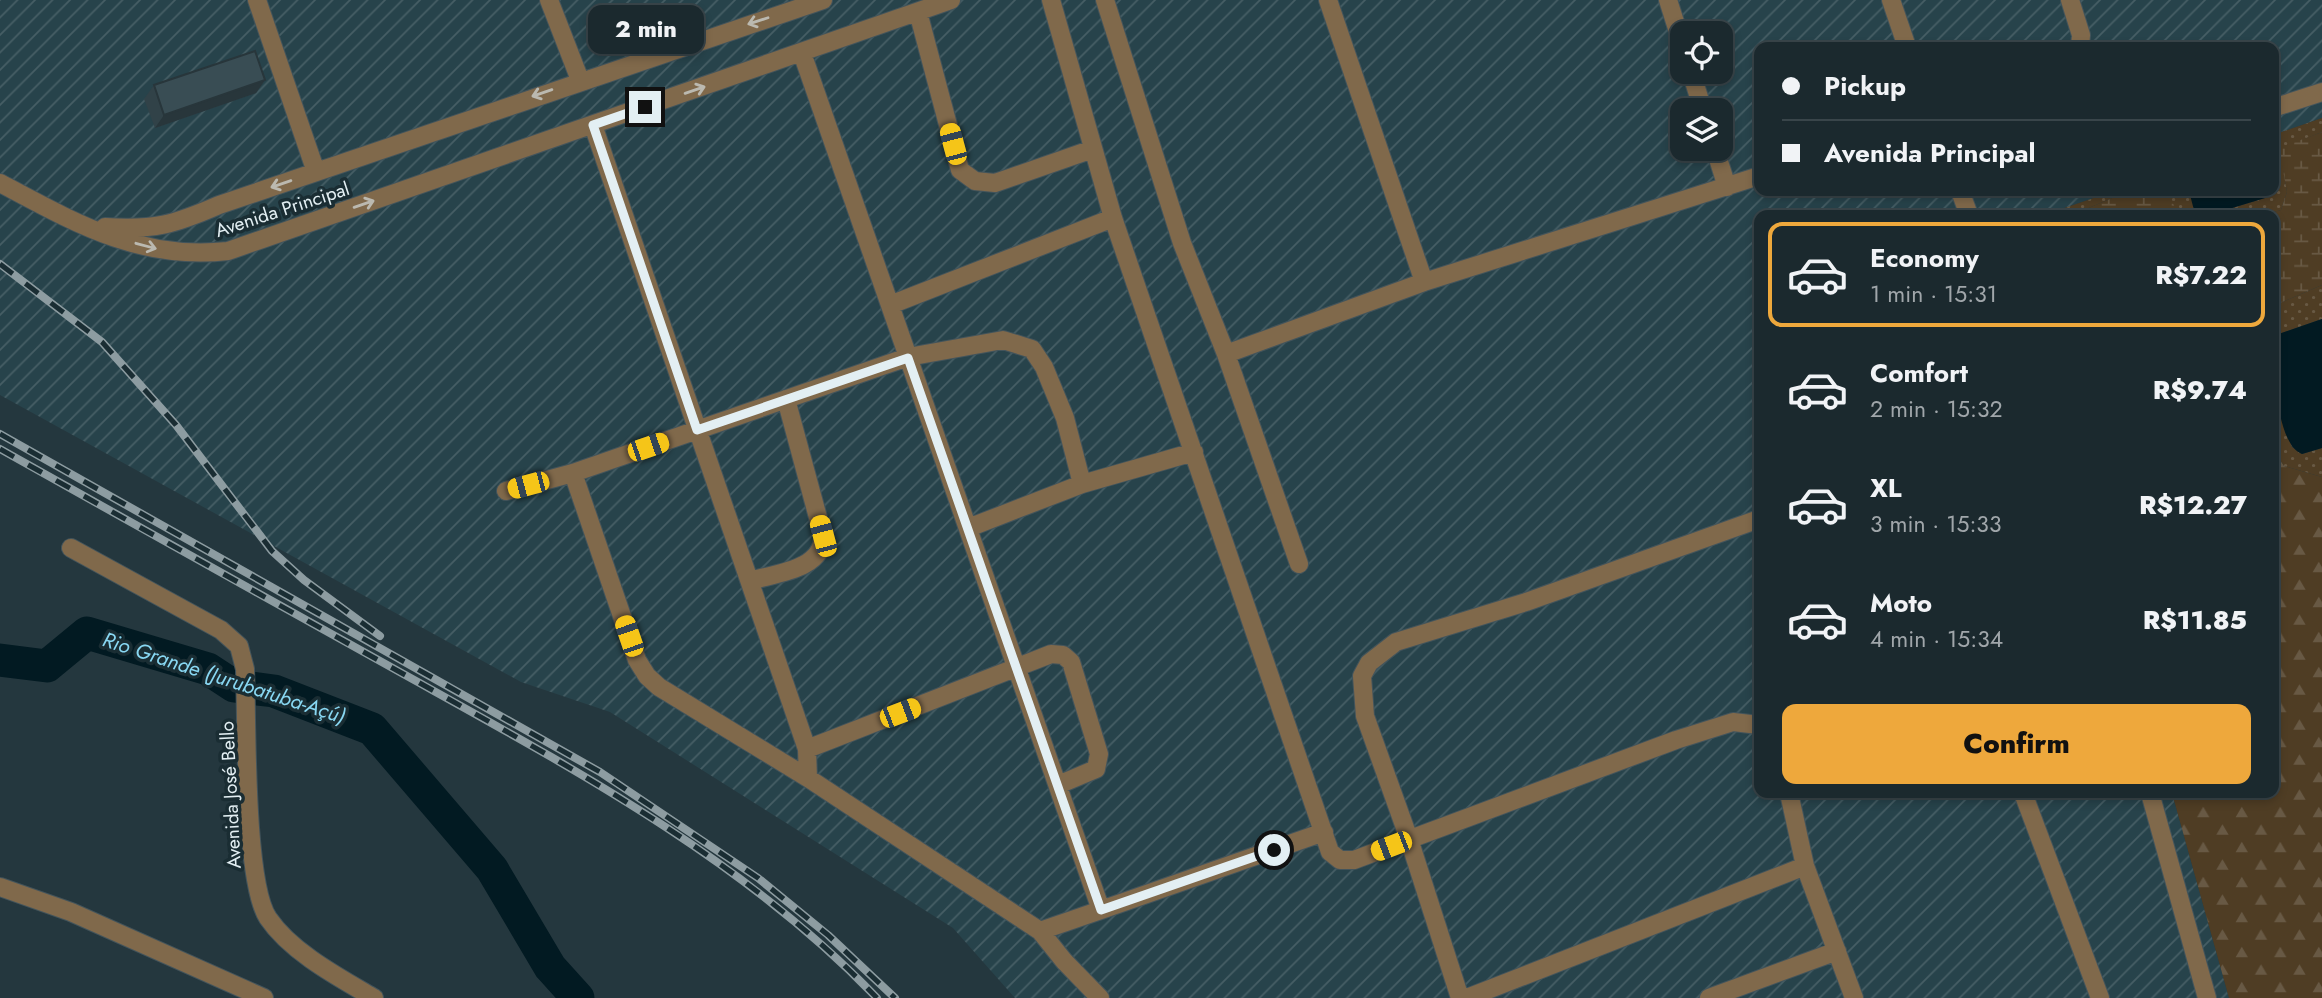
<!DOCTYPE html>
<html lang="en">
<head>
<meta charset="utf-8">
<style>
	body { margin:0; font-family:Jost,sans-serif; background:#28353a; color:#f1f3f6; height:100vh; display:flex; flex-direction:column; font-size:26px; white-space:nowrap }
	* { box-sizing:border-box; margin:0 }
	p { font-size:23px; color:#a0a6aa }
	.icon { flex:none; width:38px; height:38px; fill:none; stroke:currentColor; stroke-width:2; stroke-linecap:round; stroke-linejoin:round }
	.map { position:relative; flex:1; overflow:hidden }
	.side { position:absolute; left:1754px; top:210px; width:525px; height:588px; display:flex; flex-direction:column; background:#1b292e; border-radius:14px; box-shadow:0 4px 10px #0003,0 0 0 2px #39454a }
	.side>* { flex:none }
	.hud { position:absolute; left:1754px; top:42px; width:525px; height:154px; border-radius:14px; box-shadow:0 4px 10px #0003,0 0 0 2px #39454a; display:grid; align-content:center; height:154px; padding:0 28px; background:#1b292e }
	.fabs { position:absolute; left:1670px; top:21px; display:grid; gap:14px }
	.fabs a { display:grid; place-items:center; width:63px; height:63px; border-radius:14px; background:#1b292e; box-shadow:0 4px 10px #0003,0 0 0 2px #39454a; font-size:35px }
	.end { position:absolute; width:32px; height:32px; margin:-16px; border:9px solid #e3eff3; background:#111; box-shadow:0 0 0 4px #111 }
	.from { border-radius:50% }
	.bubble { position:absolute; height:49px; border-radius:14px; background:#1b292e; box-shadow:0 4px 10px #0003,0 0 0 2px #39454a; font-size:23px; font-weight:800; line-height:49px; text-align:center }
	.car { position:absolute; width:21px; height:42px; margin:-21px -10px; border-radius:9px; box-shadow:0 0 5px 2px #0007; background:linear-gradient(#f5c518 24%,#345 0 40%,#f5c518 0 76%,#345 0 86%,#f5c518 0) }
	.hud b { display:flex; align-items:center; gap:24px; height:66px; font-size:26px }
	.hud b+b { border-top:2px solid #39454a }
	.hud i { width:18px; height:18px; background:#f1f3f6 }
	ul { padding:12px 0 0; list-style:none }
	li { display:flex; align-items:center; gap:21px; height:105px; margin:0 14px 10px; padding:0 14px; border:4px solid transparent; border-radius:14px }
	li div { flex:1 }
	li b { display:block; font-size:26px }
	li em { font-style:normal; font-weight:800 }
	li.current { border-color:#eea83c }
	li>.icon { width:63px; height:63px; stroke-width:1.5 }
	.button { display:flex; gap:14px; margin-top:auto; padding:14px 28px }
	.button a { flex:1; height:80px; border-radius:14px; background:#eea83c; color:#111; font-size:28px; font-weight:800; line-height:80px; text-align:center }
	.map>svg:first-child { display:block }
	.industrial { fill:url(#industrial-furrows); fill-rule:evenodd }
	.grass { fill:url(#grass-dots) }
	.forest { fill:url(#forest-firs) }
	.wetland { fill:url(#wetland-marsh) }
	.water { fill:#021a22 }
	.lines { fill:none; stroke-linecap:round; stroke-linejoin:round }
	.river { stroke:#021a22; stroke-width:33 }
	.minor-casing { stroke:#43545b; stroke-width:20 }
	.minor { stroke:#80694b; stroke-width:18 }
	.rail-casing { stroke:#8d9ca1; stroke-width:8 }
	.rail { stroke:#1a2d33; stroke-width:5; stroke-dasharray:16; stroke-linecap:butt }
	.wall { fill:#314248 }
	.shaded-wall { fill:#28363b }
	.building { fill:#394d54; stroke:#28363b; stroke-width:2 }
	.oneway { stroke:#bbb9b0 }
	.route { stroke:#e3eff3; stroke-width:9 }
	.labels { text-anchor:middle; stroke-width:7; stroke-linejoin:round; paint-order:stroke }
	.street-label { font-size:19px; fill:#e3eff3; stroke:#1a2d33 }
	.water-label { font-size:21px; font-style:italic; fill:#88d7f2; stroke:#1a2d33 }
</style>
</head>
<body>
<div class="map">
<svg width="2322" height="998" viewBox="0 0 2322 998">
	<defs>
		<pattern id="industrial-furrows" width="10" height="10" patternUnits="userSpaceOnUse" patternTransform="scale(1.75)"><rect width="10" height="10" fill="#27434b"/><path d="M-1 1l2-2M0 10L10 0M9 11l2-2" fill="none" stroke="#465e65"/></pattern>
		<pattern id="grass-dots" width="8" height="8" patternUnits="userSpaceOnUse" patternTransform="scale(1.75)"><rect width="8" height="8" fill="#4f3d24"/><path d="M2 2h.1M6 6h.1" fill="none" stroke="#685944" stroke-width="1.8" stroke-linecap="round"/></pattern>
		<pattern id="forest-firs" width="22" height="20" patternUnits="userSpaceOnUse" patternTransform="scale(1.75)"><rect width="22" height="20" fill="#4f3d24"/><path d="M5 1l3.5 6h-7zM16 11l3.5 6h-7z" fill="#685944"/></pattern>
		<pattern id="wetland-marsh" width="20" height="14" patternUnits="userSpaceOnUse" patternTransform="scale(1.75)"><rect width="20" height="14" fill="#4f3d24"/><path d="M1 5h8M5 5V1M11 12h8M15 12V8" fill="none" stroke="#685944"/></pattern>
	</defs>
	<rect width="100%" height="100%" fill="#24373e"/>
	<path class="industrial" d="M 0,0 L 2322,0 L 2322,118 L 2273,135 L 2273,47 L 1759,47 L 1759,191 L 2114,191 L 2044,215 L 1759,215 L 1759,793 L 2172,793 L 2229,998 L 1015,998 L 953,928 L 610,712 L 521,682 L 0,395 ZM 1682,33 L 1720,33 L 1720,72 L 1682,72 ZM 1682,110 L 1720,110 L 1720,149 L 1682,149 Z"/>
	<path class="grass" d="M 2322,118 L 2322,132 L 2280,149 L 2287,192 L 2281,210 L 2263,215 L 2209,215 L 2265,198 L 2266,191 L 2273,191 L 2273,135 Z
		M 2114,191 L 2129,191 L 2072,215 L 2044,215 Z
		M 2164,191 L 2189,191 L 2198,215 L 2179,215 Z
		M 2322,285 L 2322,319 L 2273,336 L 2273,306 Z
		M 2273,388 L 2292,447 L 2302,454 L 2322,448 L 2322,477 L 2284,466 L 2273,450 Z"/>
	<path class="forest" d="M 2273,450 L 2284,466 L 2322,477 L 2322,998 L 2229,998 L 2172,793 L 2273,793 Z"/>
	<path class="wetland" d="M 2322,132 L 2322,285 L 2273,306 L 2273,215 L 2263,215 L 2281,210 L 2287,192 L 2279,148 Z
		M 2129,191 L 2167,192 L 2179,215 L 2072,215 Z"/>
	<path class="water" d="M 2189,191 L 2266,191 L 2265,198 L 2209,215 L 2195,214 Z
		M 2322,319 L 2322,448 L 2302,454 C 2275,444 2273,360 2273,336 Z"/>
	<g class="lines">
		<path class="river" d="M 0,660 L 47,666 L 87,633 L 208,669 L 234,686 L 274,691 L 372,729 L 492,869 L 550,967 L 578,998"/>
		<defs>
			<path id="minor" d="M 257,0 L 316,172
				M 549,0 L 580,80
				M 1051,0 L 1113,218 L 1330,852 L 1340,860 L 1354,860 L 1676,740 L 1733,722 L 1759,725
				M 1105,0 L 1182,243 L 1226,354 L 1299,564
				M 1328,0 L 1424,282
				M 1668,0 L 1682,44
				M 1891,0 L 1907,47
				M 2070,0 L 2081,35 L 2080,47
				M 918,12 L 960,170 L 975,181 L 995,183 L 1093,149
				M 802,53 L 1101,910 L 1324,832
				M 1691,72 L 1703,110
				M 2273,108 L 2322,92
				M 593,125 L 807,749 L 808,778 L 1040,931 L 1101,910
				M 1715,149 L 1727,187
				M 0,183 C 75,223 140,261 228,251 L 951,0
				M 1960,191 L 1969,215
				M 105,227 C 155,230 173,225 219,205 L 823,0
				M 890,305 L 1113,218
				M 1226,354 L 1424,282 L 1759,176
				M 573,473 L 637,660 L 647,676 L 659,687 L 808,778
				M 506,491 L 573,473 L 908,357 L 1003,340 L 1032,349 L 1044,367 L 1065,418 L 1082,484
				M 968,528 L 1082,484 L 1194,452
				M 71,548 L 221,630 L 239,646 L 245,669 C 247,719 244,882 268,918 C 291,952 338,977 374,998
				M 750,581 C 776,573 823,570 823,536 L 786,399
				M 807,749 L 1051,654 L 1063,655 L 1071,662 L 1099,754 L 1096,769 L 1058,785
				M 1789,793 L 1805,866 L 1854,998
				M 2023,793 L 2100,998
				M 2150,793 L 2207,998
				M 0,887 L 71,912 L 264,998
				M 1040,931 L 1064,961 L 1100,998
				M 1460,998 L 1409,839 L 1365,716 L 1362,676 L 1369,663 L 1396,642 L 1526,602 L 1759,519
				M 1467,998 L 1805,866
				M 1709,998 L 1837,951"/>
		</defs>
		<use href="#minor" class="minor-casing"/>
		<use href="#minor" class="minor"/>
		<defs>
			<path id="rail" d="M 0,264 L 102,342 L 176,425 L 272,551 L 304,580 L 380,636
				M 0,434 L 600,772 L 758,878 L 828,935 L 895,998
				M 0,449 C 139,527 277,604 416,681 C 578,771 748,863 877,998"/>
		</defs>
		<use href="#rail" class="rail-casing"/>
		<use href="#rail" class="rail"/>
	</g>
	<path class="wall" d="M 265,80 L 256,93 L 155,128 L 144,99 L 154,85 Z"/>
	<path class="shaded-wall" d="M 265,80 L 256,93 L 155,128 L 164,115 Z"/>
	<path class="building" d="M 255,51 L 265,80 L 164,115 L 154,85 Z"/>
	<defs><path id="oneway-shaft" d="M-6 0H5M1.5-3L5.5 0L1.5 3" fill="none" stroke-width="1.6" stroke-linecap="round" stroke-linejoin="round" transform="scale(1.75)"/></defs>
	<g class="oneway">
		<use href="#oneway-shaft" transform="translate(758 21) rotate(162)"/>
		<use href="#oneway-shaft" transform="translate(695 90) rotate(-19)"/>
		<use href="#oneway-shaft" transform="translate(542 93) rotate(161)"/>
		<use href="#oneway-shaft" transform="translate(281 184) rotate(161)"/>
		<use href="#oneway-shaft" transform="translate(364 204) rotate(-19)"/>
		<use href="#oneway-shaft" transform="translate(146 246) rotate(15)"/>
	</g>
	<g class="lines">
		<path class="route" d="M 645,107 L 593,125 L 697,430 L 908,358 L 1101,910 L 1274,850"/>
	</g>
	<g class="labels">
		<g class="street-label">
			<text transform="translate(282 209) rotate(-18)" y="7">Avenida Principal</text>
			<text transform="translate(230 795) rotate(-93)" y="7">Avenida José Bello</text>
		</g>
		<g class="water-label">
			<text transform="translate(224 678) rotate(18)" y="7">Rio Grande (Jurubatuba-Açú)</text>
		</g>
	</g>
</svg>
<div class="fabs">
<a><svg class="icon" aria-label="locate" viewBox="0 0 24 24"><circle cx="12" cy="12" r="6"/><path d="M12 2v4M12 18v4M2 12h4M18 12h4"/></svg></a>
<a><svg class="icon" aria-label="layers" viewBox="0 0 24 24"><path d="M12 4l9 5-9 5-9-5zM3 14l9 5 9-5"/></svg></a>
</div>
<i class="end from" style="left:1274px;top:850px"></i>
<i class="end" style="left:645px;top:107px"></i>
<div class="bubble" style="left:588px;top:5px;width:116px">2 min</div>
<i class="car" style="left:953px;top:144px;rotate:345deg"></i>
<i class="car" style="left:648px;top:447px;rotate:71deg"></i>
<i class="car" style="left:528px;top:485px;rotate:255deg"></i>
<i class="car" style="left:823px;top:536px;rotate:345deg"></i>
<i class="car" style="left:629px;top:636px;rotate:341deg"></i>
<i class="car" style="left:900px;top:713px;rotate:69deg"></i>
<i class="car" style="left:1391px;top:846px;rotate:249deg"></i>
<div class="hud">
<b><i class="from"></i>Pickup</b>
<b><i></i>Avenida Principal</b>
</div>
<section class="side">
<ul>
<li class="current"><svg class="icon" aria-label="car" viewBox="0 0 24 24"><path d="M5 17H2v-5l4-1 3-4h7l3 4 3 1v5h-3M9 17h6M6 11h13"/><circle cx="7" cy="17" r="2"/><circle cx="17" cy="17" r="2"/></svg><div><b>Economy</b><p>1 min · 15:31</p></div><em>R$7.22</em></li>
<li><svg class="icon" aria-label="car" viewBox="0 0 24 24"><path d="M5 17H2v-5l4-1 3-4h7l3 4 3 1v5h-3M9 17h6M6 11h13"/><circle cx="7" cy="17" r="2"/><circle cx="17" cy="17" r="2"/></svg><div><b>Comfort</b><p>2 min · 15:32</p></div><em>R$9.74</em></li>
<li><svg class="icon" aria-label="car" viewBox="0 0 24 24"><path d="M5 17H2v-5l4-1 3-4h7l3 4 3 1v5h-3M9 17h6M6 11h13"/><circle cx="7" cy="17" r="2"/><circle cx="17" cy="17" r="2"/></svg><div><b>XL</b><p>3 min · 15:33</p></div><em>R$12.27</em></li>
<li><svg class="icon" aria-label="car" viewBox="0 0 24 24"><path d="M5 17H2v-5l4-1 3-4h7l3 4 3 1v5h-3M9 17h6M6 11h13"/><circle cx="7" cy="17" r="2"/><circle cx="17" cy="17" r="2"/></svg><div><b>Moto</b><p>4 min · 15:34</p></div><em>R$11.85</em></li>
</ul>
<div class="button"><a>Confirm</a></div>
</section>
</div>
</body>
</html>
